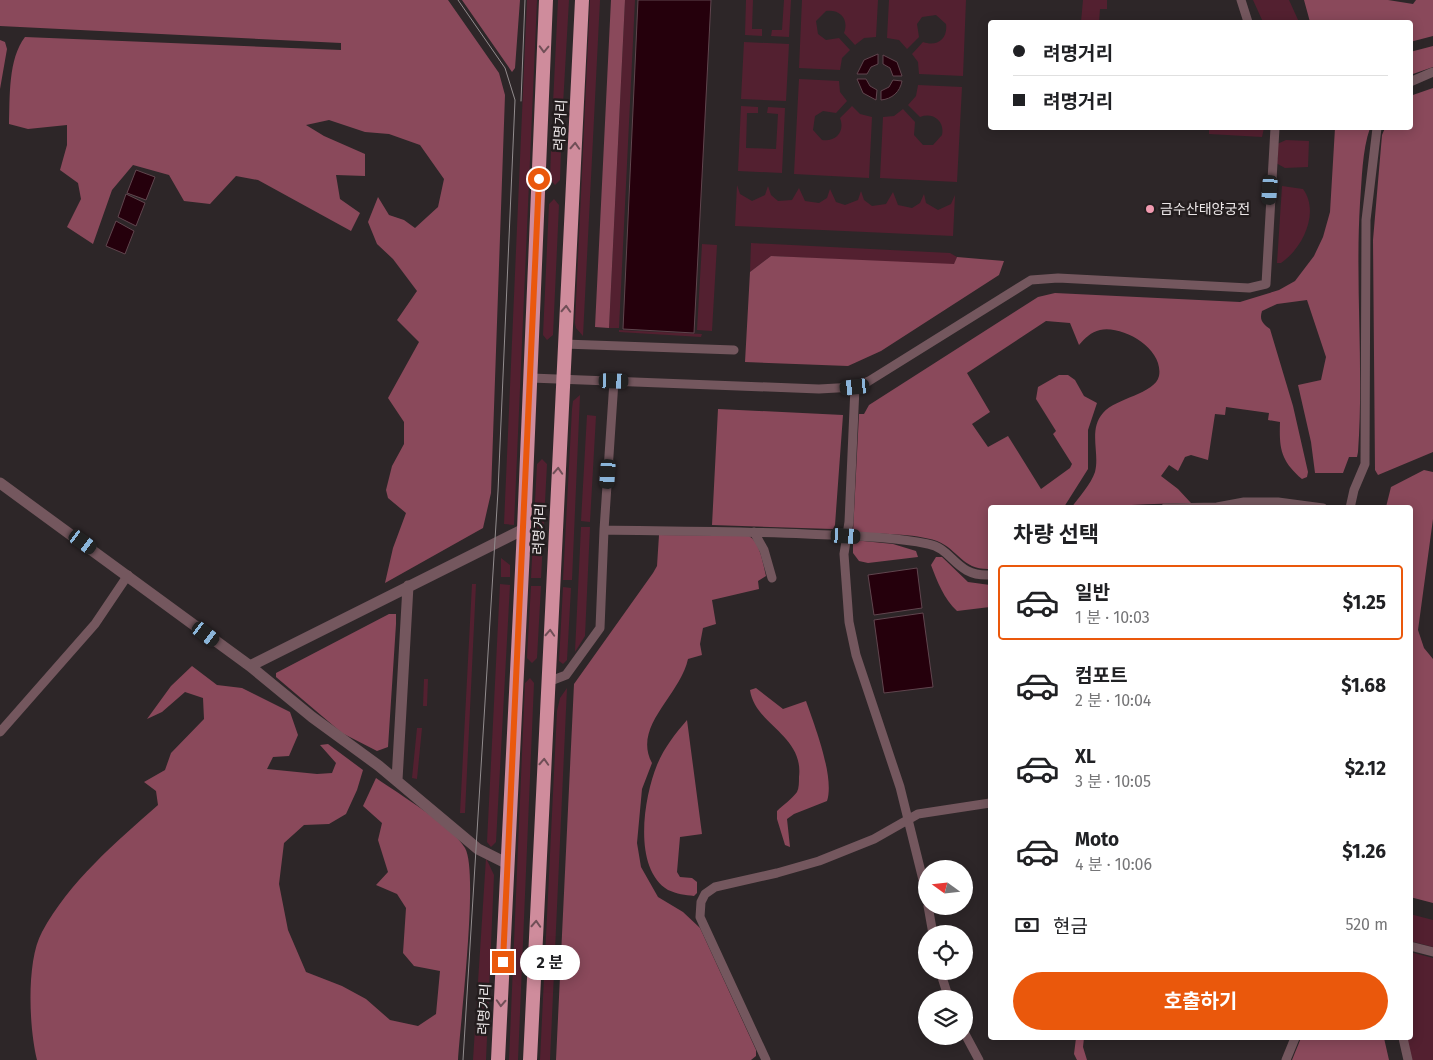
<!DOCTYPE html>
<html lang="ko">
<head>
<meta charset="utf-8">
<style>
	body { margin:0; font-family:"Fira Sans","Noto Sans KR",sans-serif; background:#f2f2f2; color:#202124; height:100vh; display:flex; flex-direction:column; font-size:19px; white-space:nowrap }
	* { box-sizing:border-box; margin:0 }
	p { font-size:16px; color:#757577 }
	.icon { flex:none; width:28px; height:28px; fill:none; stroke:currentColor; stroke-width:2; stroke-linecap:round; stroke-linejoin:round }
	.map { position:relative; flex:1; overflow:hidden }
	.panel { position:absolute; left:988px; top:505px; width:425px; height:535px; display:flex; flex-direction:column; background:#fff; border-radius:5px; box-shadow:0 2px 12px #0003 }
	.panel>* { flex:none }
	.top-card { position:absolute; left:988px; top:20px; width:425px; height:110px; border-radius:5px; box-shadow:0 2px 12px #0003; display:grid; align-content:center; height:110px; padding:0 25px; background:#fff }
	.needle { width:32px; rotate:285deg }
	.tools { position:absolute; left:918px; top:860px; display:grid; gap:10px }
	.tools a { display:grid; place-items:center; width:55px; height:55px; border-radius:50%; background:#fff; box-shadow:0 2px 12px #0003; font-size:25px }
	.end { position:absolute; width:22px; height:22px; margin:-11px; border:6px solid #ea580c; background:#fff; box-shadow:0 0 0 2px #fff }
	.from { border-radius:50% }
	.bubble { position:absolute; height:35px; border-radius:18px; background:#fff; box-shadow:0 2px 12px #0003; font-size:16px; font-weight:700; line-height:35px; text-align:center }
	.car { position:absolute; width:15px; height:30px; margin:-15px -8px; border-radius:6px; box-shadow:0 0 4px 1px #0007; background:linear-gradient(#222 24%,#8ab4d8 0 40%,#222 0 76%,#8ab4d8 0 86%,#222 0) }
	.top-card b { display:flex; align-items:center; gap:18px; height:48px; font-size:19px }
	.top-card b+b { border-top:1px solid #e0e0e0 }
	.top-card i { width:12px; height:12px; background:#202124 }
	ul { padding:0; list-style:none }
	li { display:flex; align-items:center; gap:15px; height:75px; margin:0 10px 8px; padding:0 15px; border:2px solid transparent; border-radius:5px }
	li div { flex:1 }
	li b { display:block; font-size:19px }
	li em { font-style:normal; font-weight:700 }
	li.current { border-color:#ea580c }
	li>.icon { width:45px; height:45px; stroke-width:1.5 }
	h2 { padding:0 25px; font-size:22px; line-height:60px }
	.pay { display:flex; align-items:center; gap:12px; height:55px; padding:0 25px; font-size:19px }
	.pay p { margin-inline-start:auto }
	.action { display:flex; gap:10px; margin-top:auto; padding:10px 25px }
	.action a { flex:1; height:58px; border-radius:30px; background:#ea580c; color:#fff; font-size:20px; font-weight:700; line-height:58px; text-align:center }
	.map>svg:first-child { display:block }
	.green { fill:#532030 }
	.forest { fill:#8a495b }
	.water { fill:#25000c; stroke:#60454e }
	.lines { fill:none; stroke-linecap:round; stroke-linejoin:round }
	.minor { stroke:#74575e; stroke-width:9 }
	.tertiary { stroke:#74575e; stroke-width:11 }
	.trunk { stroke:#cf8c9c; stroke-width:14 }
	.tram { stroke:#928c8e; stroke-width:1 }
	.oneway { stroke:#704f57 }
	.route { stroke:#ea580c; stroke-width:6 }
	.poi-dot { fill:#f19ab0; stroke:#231d1e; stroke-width:2 }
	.labels { text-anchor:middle; stroke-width:5; stroke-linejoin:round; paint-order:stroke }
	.street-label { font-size:14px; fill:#ebe6e7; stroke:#231d1e }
	.poi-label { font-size:14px; fill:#ebe6e7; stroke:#231d1e; text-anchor:start }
</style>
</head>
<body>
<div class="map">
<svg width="1433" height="1060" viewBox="0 0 1433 1060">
	<rect width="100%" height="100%" fill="#2d2628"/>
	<path class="green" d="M 527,0 L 537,0 L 514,525 L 504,524 Z
		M 558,0 L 569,0 L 563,105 L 558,110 L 553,104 Z
		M 590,0 L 600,0 L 583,336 L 576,328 L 575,323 Z
		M 625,0 L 635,0 L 619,328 L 609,328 Z
		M 746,0 L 753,0 L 752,29 L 762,29 L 762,36 L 745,35 Z
		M 784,0 L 791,0 L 789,37 L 771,36 L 772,30 L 782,30 Z
		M 802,0 L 878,0 L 876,37 L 864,38 L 855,45 L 844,33 C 849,20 841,9 826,11 L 816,21 L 818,34 L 826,40 L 839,38 L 850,50 L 842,58 L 840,70 L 799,68 Z
		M 889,0 L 966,0 L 963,76 L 919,74 L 918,62 L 912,54 L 923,42 C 937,47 948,39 946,24 L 936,15 L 922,17 L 917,24 L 919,37 L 907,49 L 899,40 L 887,38 Z
		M 1083,0 L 1107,0 L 1107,9 L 1100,9 L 1099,22 L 1081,22 Z
		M 1253,0 L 1289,0 L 1299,22 L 1263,22 Z
		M 744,42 L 789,44 L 786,101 L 741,99 Z
		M 799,79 L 839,81 L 840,92 L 847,101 L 836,113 L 823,111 L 815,116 L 813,130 L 822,140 C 837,142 845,131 840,118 L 852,106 L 860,114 L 872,117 L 869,178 L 794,174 Z
		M 918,85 L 962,87 L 957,182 L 880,178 L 883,117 L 894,116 L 903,109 L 915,122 L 914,135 L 923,145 L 933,145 L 942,135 C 945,121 933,112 920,117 L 908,105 L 916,96 Z
		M 741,106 L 758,107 L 758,113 L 747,113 L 746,148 L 776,149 L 778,114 L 767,113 L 768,107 L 785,108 L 782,173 L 738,171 Z
		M 1209,128 L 1264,128 L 1262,137 L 1209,134 Z
		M 1286,140 L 1309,141 L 1308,167 L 1285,168 L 1274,162 L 1278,159 L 1278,148 L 1275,145 Z
		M 557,145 L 561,150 L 560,180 L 555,185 L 550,179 L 551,150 Z
		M 737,185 L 740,194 L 752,201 L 765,195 L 768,186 L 771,195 L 778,201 L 792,200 L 799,188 L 805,201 L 819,203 L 827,198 L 830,189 L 836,202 L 845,205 L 858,200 L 861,191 L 864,200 L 872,206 L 886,204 L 893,192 L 898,205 L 912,208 L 920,203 L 924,194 L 926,203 L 938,210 L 951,204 L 955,195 L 953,236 L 735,226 Z
		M 1282,186 L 1303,189 C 1320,212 1303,248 1281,263 L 1277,263 Z
		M 554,199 L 559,205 L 553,335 L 547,340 L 543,335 L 549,204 Z
		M 751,243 L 950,253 L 957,257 L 954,265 L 771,256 L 750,272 Z
		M 702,244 L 717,245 L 712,331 L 697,330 Z
		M 619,330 L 702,334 L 701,337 L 619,332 Z
		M 580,395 L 572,580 L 563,580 L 572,409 L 573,401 Z
		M 587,415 L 596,416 L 590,522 L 581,521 Z
		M 542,459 L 547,464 L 541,578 L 531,578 L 537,464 Z
		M 581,527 L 590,527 L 585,636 L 575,652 Z
		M 501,558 L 510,565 L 510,577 L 501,577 Z
		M 472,584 L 476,584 L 465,813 L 460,813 Z
		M 500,584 L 510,585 L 496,842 L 491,847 L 487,842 Z
		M 531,586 L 541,586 L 537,658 L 532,663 L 527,658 Z
		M 563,587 L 571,588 L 567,660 L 563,664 L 559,661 Z
		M 530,678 L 534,683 L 518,1060 L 509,1060 L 525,683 Z
		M 424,679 L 428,679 L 427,706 L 423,706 Z
		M 567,688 L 550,1060 L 540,1060 L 557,711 L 560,698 Z
		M 417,728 L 422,728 L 417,779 L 412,778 Z
		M 486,858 L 494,875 L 486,1060 L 473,1060 Z
		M 1410,914 L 1433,920 L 1433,947 L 1410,941 Z
		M 1410,952 L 1433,958 L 1433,1060 L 1412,1060 L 1407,1038 L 1410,1038 Z"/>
	<path class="forest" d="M 0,0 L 448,0 L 499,73 L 505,95 L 491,493 L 483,528 L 385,583 L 393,548 L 406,513 L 388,498 L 386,490 L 392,466 L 404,444 L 404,422 L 388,398 L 419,342 L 397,320 L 417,291 L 393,259 L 377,244 L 368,222 L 378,197 L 389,215 L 404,220 L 415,228 L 438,207 L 444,179 L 420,145 L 389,134 L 365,132 L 329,120 L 306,125 L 324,136 L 365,154 L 365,176 L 336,175 L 340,199 L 360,213 L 351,231 L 258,180 L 236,176 L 210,204 L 184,201 L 169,175 L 133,165 L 112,190 L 93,244 L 67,227 L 81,199 L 78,183 L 60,170 L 67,145 L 67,125 L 28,129 L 9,124 C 10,97 8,59 25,37 L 341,50 L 341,43 L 0,26 Z
		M 462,0 L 520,0 L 515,68 L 512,72 Z
		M 611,0 L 625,0 L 609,328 L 595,327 Z
		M 1304,0 L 1388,0 L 1413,4 L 1416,0 L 1433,0 L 1433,36 L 1410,42 L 1410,22 L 1310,22 Z
		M 0,40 L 5,42 L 7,49 L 0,89 Z
		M 1433,46 L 1433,67 L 1410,75 L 1410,52 Z
		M 1433,88 L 1433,452 L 1378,475 L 1375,470 L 1373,240 L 1382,135 L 1385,128 L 1410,128 L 1410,96 Z
		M 1335,128 L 1370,128 C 1362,151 1362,179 1360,203 C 1355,286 1364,369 1358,452 L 1357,457 L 1349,457 L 1343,473 L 1315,473 L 1311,442 L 1298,385 L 1321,380 L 1326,357 L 1307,300 L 1277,304 L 1262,311 C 1259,320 1263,324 1270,329 L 1293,406 L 1308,472 L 1307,477 L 1302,479 C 1281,461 1279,449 1280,422 L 1268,420 L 1269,413 L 1226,407 L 1225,415 L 1215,414 L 1208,460 L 1191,455 L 1185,457 L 1178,471 L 1169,465 L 1161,476 L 1178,489 L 1191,503 C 1151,503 1112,507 1072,507 C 1079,497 1091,484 1095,472 C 1100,453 1088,430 1103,413 C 1115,398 1155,394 1159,376 C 1164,349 1123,325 1100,330 C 1091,332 1085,338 1079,345 L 1070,323 L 1046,321 L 967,373 L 990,412 L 972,424 L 988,447 L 1008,436 L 1041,489 L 1070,468 L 1072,464 L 1053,434 L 1056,431 L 1036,399 L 1038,387 L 1059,375 L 1068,375 L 1075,380 L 1084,396 L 1097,403 L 1088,430 L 1088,469 L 1064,507 L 990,508 L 990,569 C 962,570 959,550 937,541 C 914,533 878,534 853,533 L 859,414 L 864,414 L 869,405 L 1038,297 L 1055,293 L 1240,302 L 1279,290 L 1295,281 L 1314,256 L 1323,237 L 1330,212 Z
		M 771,256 L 954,264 L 957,257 L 1004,261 L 999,275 L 881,351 L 848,366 L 745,362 L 750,272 Z
		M 718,409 L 843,415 L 835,525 L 833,529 L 712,525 Z
		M 1424,470 L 1433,472 L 1433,519 L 1418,630 L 1424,648 L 1433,659 L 1433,903 L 1410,897 L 1410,508 L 1386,507 L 1391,487 Z
		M 659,535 L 749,536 C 760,542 763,564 766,576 L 758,581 L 759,589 L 712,600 L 716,624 L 703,628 L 700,644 L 702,655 L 688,659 C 680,696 632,726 652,763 L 642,789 L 637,843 L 641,867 L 658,897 L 683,912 L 700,928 L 756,1050 L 756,1056 L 751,1060 L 556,1060 L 574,684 L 653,573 L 657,566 Z
		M 853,540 L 893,544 L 916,551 L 918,557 L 868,563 L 859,561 L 853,553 Z
		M 936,557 L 942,557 L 968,582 L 990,585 L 990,607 L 957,611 C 944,599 937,581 931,565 Z
		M 389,614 L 396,614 L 396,624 L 388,747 L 377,751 L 342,733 L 276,677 L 276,673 Z
		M 192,666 L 217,685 L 242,688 L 290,712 L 298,735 L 289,756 L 273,757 L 267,769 L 317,774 L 332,773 L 336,763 L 320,745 L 328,744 L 363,770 L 357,790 L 346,814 L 329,824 L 304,825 L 284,843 L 279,884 L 288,930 L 306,972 L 342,986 L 366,999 L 390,1020 L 418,1026 L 436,1014 L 440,971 L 414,966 L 403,953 L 406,908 L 397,894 L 376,885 L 388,872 L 378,840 L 382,823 L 363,806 L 376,778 C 399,794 452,826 465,848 C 479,872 460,1024 458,1060 L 37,1060 C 29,1028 26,961 42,932 C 69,882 116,842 158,805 L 156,791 L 144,782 L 165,770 L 171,753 L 204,719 L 203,698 L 185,692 L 162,712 L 147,719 L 171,686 Z
		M 756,688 L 783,709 L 806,701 C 814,724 835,777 827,801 L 794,814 L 787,819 L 790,847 L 785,845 L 777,819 L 777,811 C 783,805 792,799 797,792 C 799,788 799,782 799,777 C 804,735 755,725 750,690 Z
		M 687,720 L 702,834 L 680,837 L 677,872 L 680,877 L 692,878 L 697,882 L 697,893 L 694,896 C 685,895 677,894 668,890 C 632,868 644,797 657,765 C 664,748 675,734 687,720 Z
		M 1076,1038 L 1084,1038 L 1083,1047 L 1087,1060 L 1077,1060 L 1074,1054 Z
		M 1301,1038 L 1384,1038 L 1389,1060 L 1292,1060 Z"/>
	<path class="water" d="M 638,0 L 711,0 L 694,333 L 623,329 Z
		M 878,54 L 878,64 L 871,67 L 867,74 L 857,74 L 864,60 Z
		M 883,55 L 897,62 L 902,76 L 893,76 L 890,68 L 883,64 Z
		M 857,79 L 866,79 L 870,86 L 877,90 L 876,100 L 863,93 Z
		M 893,80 L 902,81 C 900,92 892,99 881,100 L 881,91 L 889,87 Z
		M 136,170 L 155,177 L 146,200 L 127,193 Z
		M 126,194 L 145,203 L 136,226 L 118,217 Z
		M 116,221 L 134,231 L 125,254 L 106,246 Z
		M 917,568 L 922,608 L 874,615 L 868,575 Z
		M 923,613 L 933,687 L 884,693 L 874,620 Z"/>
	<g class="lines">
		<path class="minor" d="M 1241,0 L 1248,22
			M 1410,82 L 1433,72
			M 564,344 L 734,350
			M 531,378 L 819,389 L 855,387 L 869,381 L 1031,280 L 1058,278 L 1249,288 L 1266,284 L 1275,128
			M 855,387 L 849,522 L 844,554 L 849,622 L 856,655 L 900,787 L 926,892
			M 1165,508 L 1217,507 L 1244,502 L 1278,502 L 1323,508
			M 1350,508 L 1354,490 L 1365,464 L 1366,220 L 1377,128
			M 604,530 C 671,531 739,531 806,534 C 847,536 888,536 928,544 C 953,548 955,577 990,575
			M 754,532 L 764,550 L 772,578
			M 548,682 L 566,675 L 600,628 L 604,530 L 614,381
			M 0,732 L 95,624 L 128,575
			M 928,906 L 933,934
			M 1410,946 L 1433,952
			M 940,971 L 949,999
			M 964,1032 L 979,1060
			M 1403,1038 L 1408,1060
			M 766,1060 L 700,917 L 701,902 L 705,894 L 715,887 L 777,873 L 819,861 L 874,839 L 918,814 L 990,803
			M 1286,1060 L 1295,1038"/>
		<path class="tertiary" d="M 0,483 L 250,666 L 312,717 L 379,766 L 478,849 L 508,864
			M 250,666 L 524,529
			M 397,780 L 408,586"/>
		<path class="trunk" d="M 498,1060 L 524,529 L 546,0
			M 530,1060 L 582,0"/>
		<path class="tram" d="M 458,0 L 505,68 L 515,100 L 498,491 L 463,1060
			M 521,101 L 525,0"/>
	</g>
	<defs><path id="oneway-chevron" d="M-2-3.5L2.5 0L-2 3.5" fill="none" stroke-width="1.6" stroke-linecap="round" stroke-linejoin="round" transform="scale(1.25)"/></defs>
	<g class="oneway">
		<use href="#oneway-chevron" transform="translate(544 49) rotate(92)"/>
		<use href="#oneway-chevron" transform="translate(575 146) rotate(-87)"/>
		<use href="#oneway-chevron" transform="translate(566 309) rotate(-87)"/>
		<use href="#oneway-chevron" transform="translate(558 471) rotate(-87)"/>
		<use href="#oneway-chevron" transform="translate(550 633) rotate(-87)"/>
		<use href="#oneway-chevron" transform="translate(544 762) rotate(-87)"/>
		<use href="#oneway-chevron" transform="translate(536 924) rotate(-87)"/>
		<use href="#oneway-chevron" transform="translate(501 1003) rotate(93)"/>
	</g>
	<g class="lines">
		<path class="route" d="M 503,962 L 539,179"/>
	</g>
	<circle class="poi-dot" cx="1150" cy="209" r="5"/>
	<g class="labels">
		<g class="street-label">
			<text transform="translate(560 125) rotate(-87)" y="5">려명거리</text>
			<text transform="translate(539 529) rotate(-87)" y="5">려명거리</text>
			<text transform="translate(484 1009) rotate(-87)" y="5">려명거리</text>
		</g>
		<g class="poi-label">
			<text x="1160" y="214">금수산태양궁전</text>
		</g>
	</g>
</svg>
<div class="tools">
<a><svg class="needle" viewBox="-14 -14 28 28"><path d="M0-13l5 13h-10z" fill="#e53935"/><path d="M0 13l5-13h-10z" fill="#757577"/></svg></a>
<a><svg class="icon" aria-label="locate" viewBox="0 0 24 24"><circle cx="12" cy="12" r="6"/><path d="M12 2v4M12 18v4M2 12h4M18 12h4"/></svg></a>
<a><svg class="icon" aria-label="layers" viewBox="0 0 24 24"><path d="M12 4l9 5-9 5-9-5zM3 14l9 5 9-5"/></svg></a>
</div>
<i class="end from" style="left:539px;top:179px"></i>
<i class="end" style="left:503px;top:962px"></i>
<div class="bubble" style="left:520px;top:945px;width:60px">2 분</div>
<i class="car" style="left:1270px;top:190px;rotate:184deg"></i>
<i class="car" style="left:614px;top:381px;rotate:92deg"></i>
<i class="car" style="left:855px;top:387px;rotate:264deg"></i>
<i class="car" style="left:608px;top:474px;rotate:184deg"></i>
<i class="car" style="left:846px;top:536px;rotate:93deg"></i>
<i class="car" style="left:83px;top:542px;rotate:126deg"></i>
<i class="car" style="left:206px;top:634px;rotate:127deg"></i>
<div class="top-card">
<b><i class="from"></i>려명거리</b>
<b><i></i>려명거리</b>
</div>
<section class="panel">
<h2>차량 선택</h2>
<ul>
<li class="current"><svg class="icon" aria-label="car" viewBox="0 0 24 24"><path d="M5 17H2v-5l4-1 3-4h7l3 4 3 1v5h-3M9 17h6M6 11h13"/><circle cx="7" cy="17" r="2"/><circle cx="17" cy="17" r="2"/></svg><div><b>일반</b><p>1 분 · 10:03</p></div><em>$1.25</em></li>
<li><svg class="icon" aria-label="car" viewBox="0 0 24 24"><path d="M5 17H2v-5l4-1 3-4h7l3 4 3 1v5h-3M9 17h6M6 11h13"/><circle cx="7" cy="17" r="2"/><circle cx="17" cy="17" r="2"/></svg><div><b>컴포트</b><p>2 분 · 10:04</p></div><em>$1.68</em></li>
<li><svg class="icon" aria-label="car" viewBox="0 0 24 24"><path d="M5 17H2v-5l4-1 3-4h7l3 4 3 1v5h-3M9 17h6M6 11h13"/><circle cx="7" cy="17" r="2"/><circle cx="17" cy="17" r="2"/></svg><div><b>XL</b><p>3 분 · 10:05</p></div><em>$2.12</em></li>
<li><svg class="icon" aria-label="car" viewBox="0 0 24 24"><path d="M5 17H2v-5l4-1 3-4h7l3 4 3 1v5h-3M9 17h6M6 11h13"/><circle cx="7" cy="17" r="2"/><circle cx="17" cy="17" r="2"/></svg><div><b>Moto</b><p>4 분 · 10:06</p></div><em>$1.26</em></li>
</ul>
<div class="pay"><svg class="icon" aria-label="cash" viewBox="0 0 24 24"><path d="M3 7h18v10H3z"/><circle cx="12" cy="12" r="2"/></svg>현금<p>520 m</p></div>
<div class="action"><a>호출하기</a></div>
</section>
</div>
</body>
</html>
